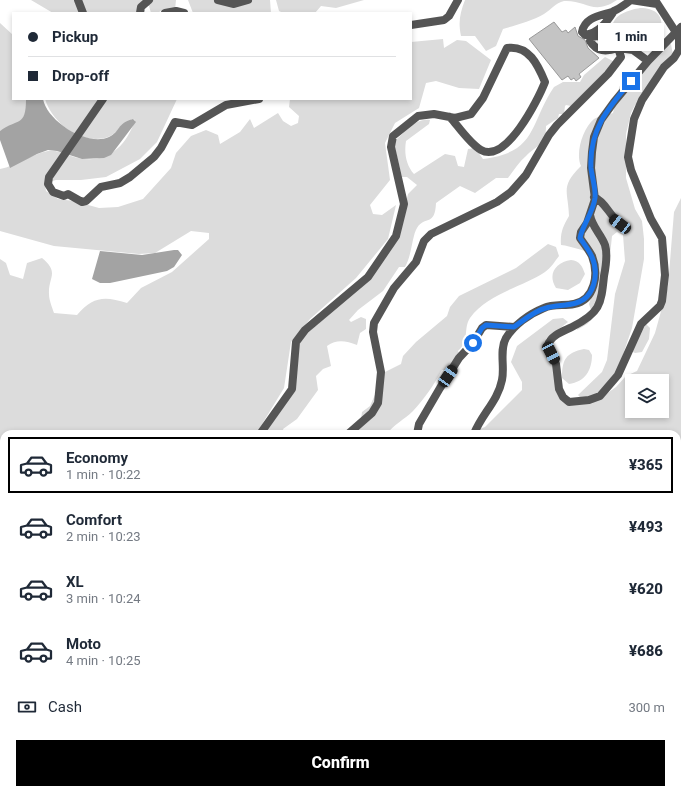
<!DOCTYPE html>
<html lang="en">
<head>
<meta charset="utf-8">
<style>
	body { margin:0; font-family:Roboto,sans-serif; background:#f6f6f7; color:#1f2937; height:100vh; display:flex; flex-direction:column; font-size:15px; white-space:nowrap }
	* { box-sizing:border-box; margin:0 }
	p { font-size:13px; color:#747a83 }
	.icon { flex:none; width:22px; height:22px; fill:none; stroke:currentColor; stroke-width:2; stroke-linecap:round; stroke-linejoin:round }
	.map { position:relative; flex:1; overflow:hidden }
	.side { position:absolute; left:0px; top:430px; width:681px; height:364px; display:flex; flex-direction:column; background:#fff; border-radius:12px 12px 0 0; box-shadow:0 2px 6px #0003 }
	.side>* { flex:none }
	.banner { position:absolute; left:12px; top:12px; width:400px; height:88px; border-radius:0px; box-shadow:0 2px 6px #0003; display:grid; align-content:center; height:88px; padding:0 16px; background:#fff }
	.buttons { position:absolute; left:625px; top:374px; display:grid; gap:8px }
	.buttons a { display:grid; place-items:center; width:44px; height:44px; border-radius:0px; background:#fff; box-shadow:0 2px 6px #0003; font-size:20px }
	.end { position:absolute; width:18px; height:18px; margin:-9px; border:5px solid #1a73e8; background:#fff; box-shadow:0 0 0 2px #fff }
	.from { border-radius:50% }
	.bubble { position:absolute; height:28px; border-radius:0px; background:#fff; box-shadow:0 2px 6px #0003; font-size:13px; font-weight:800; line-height:28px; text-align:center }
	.car { position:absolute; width:12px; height:24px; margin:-12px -6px; border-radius:5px; box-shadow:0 0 3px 1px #0007; background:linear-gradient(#222 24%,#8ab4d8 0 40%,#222 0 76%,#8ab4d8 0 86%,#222 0) }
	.banner b { display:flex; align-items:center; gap:14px; height:38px; font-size:15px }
	.banner b+b { border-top:1px solid #e0e1e3 }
	.banner i { width:10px; height:10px; background:#1f2937 }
	ul { padding:7px 0 0; list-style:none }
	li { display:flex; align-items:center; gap:12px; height:56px; margin:0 8px 6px; padding:0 8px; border:2px solid transparent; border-radius:0px }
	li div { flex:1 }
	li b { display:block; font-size:15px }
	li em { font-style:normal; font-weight:800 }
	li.on { border-color:#000 }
	li>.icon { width:36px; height:36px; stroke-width:1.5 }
	.pay { display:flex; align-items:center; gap:10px; height:44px; padding:0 16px; font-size:15px }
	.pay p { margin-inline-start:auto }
	.button { display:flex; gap:8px; margin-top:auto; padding:8px 16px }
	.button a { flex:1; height:46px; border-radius:0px; background:#000; color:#fff; font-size:16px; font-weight:800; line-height:46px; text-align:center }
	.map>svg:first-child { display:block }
	.green { fill:#dcdcdc; fill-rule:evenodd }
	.water { fill:#a3a3a3 }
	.building { fill:#c4c4c4; stroke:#999 }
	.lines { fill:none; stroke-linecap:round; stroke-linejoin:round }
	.minor { stroke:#555; stroke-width:8 }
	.route { stroke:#1a73e8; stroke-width:5 }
</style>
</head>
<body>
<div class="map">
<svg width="681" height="794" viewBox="0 0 681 794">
	<rect width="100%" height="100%" fill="#fff"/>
	<path class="green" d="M 31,0 L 176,0 L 175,10 L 163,9 L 158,13 L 151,13 L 149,6 L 145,6 L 142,13 L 53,13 Z
		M 188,0 L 270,0 L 271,13 L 193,13 Z
		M 276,0 L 364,0 L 336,8 L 321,6 L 315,13 L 283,13 L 279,11 Z
		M 465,0 L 617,0 C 593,16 587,0 564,1 C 555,3 552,9 544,14 C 532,21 516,25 503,29 L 496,46 L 486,51 L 475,36 L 461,36 C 458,22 460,13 465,0 Z
		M 640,8 C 679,8 659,56 625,43 C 619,40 615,37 613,30 C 610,15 629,10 640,8 Z
		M 0,23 L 13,35 L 13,99 L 26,99 L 26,112 L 21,122 L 0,131 Z
		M 443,39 L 444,48 L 457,40 L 466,41 L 491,60 L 479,89 L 459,88 L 436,81 L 426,83 L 419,108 L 395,123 L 385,143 L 390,180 L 370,205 L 373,214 L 382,215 L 396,205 L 388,239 L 356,278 L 310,319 L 291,342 L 284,388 L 256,434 L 4,434 L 4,711 L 0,716 L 0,259 L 6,263 L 10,275 L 23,279 L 27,263 L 42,258 C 60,273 48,277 49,294 C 49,300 52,307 54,313 L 77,315 C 93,296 105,296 127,303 L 141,288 L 172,272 L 209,239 L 209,233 L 191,231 L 155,253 L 139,254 L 54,246 L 0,231 L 0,169 C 17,166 31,154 48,151 C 58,149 69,156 78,158 C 107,164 126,147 135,120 L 132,119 C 120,124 116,135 108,137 C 82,146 52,123 45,99 L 177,99 L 157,142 L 140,159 L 106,177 L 81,180 L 56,180 L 45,183 L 46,191 L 58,199 L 74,201 L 99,208 L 118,207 L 143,199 L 171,168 L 176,153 L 191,136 L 206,130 L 218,135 L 220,144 L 240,132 L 250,119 L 254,128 L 278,113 L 283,121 L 291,126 L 298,123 L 299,116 L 289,107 L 290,99 L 411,99 L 411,42 Z
		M 660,43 L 671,44 L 673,55 L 648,98 L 635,105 L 631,113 L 626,134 L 626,178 L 635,209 L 642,221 L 644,239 L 644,259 L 632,328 L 617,372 L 601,391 L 593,397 L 581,398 L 578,395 L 602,372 L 607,360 L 615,294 L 625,261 L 623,235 L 617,232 L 612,236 L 609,265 L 596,315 L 587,324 L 577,330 L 579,325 L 593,316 L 589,304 L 596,283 L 592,252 C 581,251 572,246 561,245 C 560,233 563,226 569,216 C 568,190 560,187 581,166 C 575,153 583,128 594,119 C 599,116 607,115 613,113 C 623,83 612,82 646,69 L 650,53 Z
		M 605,57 L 613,61 L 614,63 L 571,106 L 566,105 L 565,106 L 564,114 L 559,114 L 558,118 L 546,126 C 546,145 537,145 526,156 C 519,162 514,170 508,178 L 496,178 L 475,193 L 460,186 L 436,203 C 435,227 425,215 417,228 C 412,236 412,255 405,267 L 399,267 L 383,291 L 358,310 L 349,320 L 351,322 L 361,317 L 366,319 L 366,329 L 360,333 L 357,345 C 346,341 337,339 327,346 L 331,366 L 323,369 L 316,376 L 318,390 L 297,419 L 283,429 L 284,432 L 283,434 L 262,434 L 296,380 L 299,345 L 303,337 L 370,278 L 398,236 L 408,194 L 417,185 L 407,177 L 402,177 L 395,148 L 396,140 C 406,131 415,118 430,120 L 429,124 L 406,141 C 404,153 406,165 414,174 L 445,154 L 455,156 L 458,166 L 464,167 L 468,149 L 475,148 L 483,159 C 538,152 529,124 554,87 L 563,82 L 580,82 L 584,75 Z
		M 681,198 L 681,794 L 207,794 L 209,790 L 677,790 L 677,434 L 466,434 L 485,427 L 522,390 L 522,382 L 511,362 L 517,346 L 553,319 L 563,318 L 568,322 L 546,339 L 561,399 L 602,397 L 616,387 L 626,376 L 637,371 L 655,333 L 668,286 L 674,212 ZM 632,381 L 662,381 L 662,411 L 632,411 Z
		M 548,244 L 556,247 L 559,256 C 555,261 551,268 545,272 C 521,288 488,293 470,318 C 463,328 470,341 458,351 L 460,355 L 446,370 L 442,370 C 434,385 424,399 413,411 C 404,420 394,424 387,434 L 344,434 L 361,419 L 362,412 L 370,406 L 385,372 L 401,364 L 403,356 L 416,342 L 447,316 L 450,307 L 459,296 L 516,268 Z
		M 571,260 C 580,261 582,266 585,274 L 580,283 L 568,290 L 556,288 C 547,274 556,262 571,260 Z
		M 646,324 L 650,328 L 649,339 L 642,352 L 635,353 L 631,351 L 642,326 Z
		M 584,349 L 589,350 L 592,355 C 592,370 585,382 569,384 L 562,378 C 562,359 566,353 584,349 Z
		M 0,721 L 4,742 L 4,790 L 7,790 L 7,794 L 0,794 Z
		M 44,790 L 204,790 L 201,794 L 42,794 Z"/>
	<path class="water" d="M 26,99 L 43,99 C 47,121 87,147 109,137 C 120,132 117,123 133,119 L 136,122 L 111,155 L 104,158 L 82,159 L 57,151 L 48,150 L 37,154 L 10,168 L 0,140 L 0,131 C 18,118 26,127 26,99 Z
		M 174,250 L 178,250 L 182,255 L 174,267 L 167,271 L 110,283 L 100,283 L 92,279 L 100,251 L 142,255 Z"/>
	<path class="building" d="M 554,22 L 562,32 L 566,30 L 568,33 L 575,27 L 578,36 L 585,40 L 588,48 L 599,58 L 579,74 L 581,77 L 576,81 L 574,78 L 571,80 L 568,76 L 562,80 L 529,39 Z"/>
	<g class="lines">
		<path class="minor" d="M 78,0 L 83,13
			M 218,0 L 234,4 L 248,0
			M 631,0 L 657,4
			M 614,11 C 606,23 599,33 585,35 L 582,32 C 585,17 600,16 612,12 C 619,9 626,4 631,0
			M 140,13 L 141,7 L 149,0
			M 165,13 L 176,11 L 184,13
			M 411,25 L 444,20 L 449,16 L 458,0
			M 103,99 L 49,177 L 48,184 L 53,192 L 64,196 L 68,194 L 82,202 L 86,201 L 101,187 L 120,183 L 130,177 L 154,157 L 161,148 L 175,122 L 192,125 L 226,105 L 259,99
			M 594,197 C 606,202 609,216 620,223
			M 590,215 C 592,227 601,234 605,245 C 608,255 606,266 604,276 C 601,305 600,313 572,327 C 564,331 551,335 548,345 L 556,364 L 559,389 L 563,397 L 569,402 L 589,400 L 600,396 L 618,375 L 641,324 L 660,306 L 662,301 L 665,275 L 662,238 L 651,219 L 631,170 L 628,157 L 634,119 L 642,100 L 664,67 L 674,58 L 679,50 L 679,37 L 655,0
			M 260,434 L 292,389 L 296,342 L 305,330 L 368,277 L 396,236 L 404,204 L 391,147 L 393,136 L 418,116 L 434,114 L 455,118 L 471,114 L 483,98 L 507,48 C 529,45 538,65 545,82 C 538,100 506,164 481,150 C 470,144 458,126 450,117
			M 348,434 L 372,413 L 378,403 L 381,372 L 373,332 L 374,323 L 394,288 L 416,262 L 424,241 L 431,234 L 497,202 L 511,192 L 526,175 L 549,135 L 557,125 L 608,74 L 621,57 L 618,48 C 606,52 597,52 590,41 L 592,37 L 597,36 L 603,38 L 618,48 L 633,50 L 648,61
			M 417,434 L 419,424 L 440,388 L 459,358 L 473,343 L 482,328 L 486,325 L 514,327
			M 474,434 C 481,415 498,401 502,380 C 505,367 499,350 506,338 C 514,325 529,314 544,308 C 553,304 564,306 574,304 C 595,300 599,274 592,256 C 589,250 584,244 580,238 L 581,232 L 587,223 L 595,199 L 591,168 L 592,152 L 594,137 L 601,120 L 614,102 L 648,61 L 681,27
			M 14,794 L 15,790"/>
	</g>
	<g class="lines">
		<path class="route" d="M 473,343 L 482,328 L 486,325 L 514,327 C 524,320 534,311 546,308 C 556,305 566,306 576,303 C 595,298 599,273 592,257 C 589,250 584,244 580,238 C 582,226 593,213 595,198 C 596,188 592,178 591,168 C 589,130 608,108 631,81"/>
	</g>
</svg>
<div class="buttons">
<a><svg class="icon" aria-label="layers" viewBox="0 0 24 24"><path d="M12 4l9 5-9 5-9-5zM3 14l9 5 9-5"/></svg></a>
</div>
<i class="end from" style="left:473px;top:343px"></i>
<i class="end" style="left:631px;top:81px"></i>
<div class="bubble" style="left:598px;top:23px;width:66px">1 min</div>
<i class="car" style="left:620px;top:224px;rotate:307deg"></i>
<i class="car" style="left:551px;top:353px;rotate:153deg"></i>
<i class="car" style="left:448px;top:376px;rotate:34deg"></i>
<div class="banner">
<b><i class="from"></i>Pickup</b>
<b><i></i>Drop-off</b>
</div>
<section class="side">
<ul>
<li class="on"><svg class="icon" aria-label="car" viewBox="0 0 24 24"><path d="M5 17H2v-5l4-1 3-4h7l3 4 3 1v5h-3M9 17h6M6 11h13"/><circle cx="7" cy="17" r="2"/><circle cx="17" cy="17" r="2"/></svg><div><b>Economy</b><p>1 min · 10:22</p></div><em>¥365</em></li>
<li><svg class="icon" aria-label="car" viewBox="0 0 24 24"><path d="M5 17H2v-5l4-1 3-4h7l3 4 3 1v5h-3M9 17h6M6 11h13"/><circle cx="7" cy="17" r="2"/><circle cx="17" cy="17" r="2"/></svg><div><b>Comfort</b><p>2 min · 10:23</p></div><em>¥493</em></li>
<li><svg class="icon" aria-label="car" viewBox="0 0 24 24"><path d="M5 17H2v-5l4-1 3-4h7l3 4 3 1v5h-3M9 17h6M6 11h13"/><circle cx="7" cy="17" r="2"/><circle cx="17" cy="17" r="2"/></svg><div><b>XL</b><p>3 min · 10:24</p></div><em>¥620</em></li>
<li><svg class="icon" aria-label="car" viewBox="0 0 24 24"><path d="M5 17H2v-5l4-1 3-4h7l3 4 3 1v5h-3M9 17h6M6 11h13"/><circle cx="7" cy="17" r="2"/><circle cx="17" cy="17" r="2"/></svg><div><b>Moto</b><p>4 min · 10:25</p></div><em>¥686</em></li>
</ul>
<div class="pay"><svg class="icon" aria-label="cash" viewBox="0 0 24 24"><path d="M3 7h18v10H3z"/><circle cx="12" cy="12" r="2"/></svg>Cash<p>300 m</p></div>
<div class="button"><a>Confirm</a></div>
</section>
</div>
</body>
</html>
